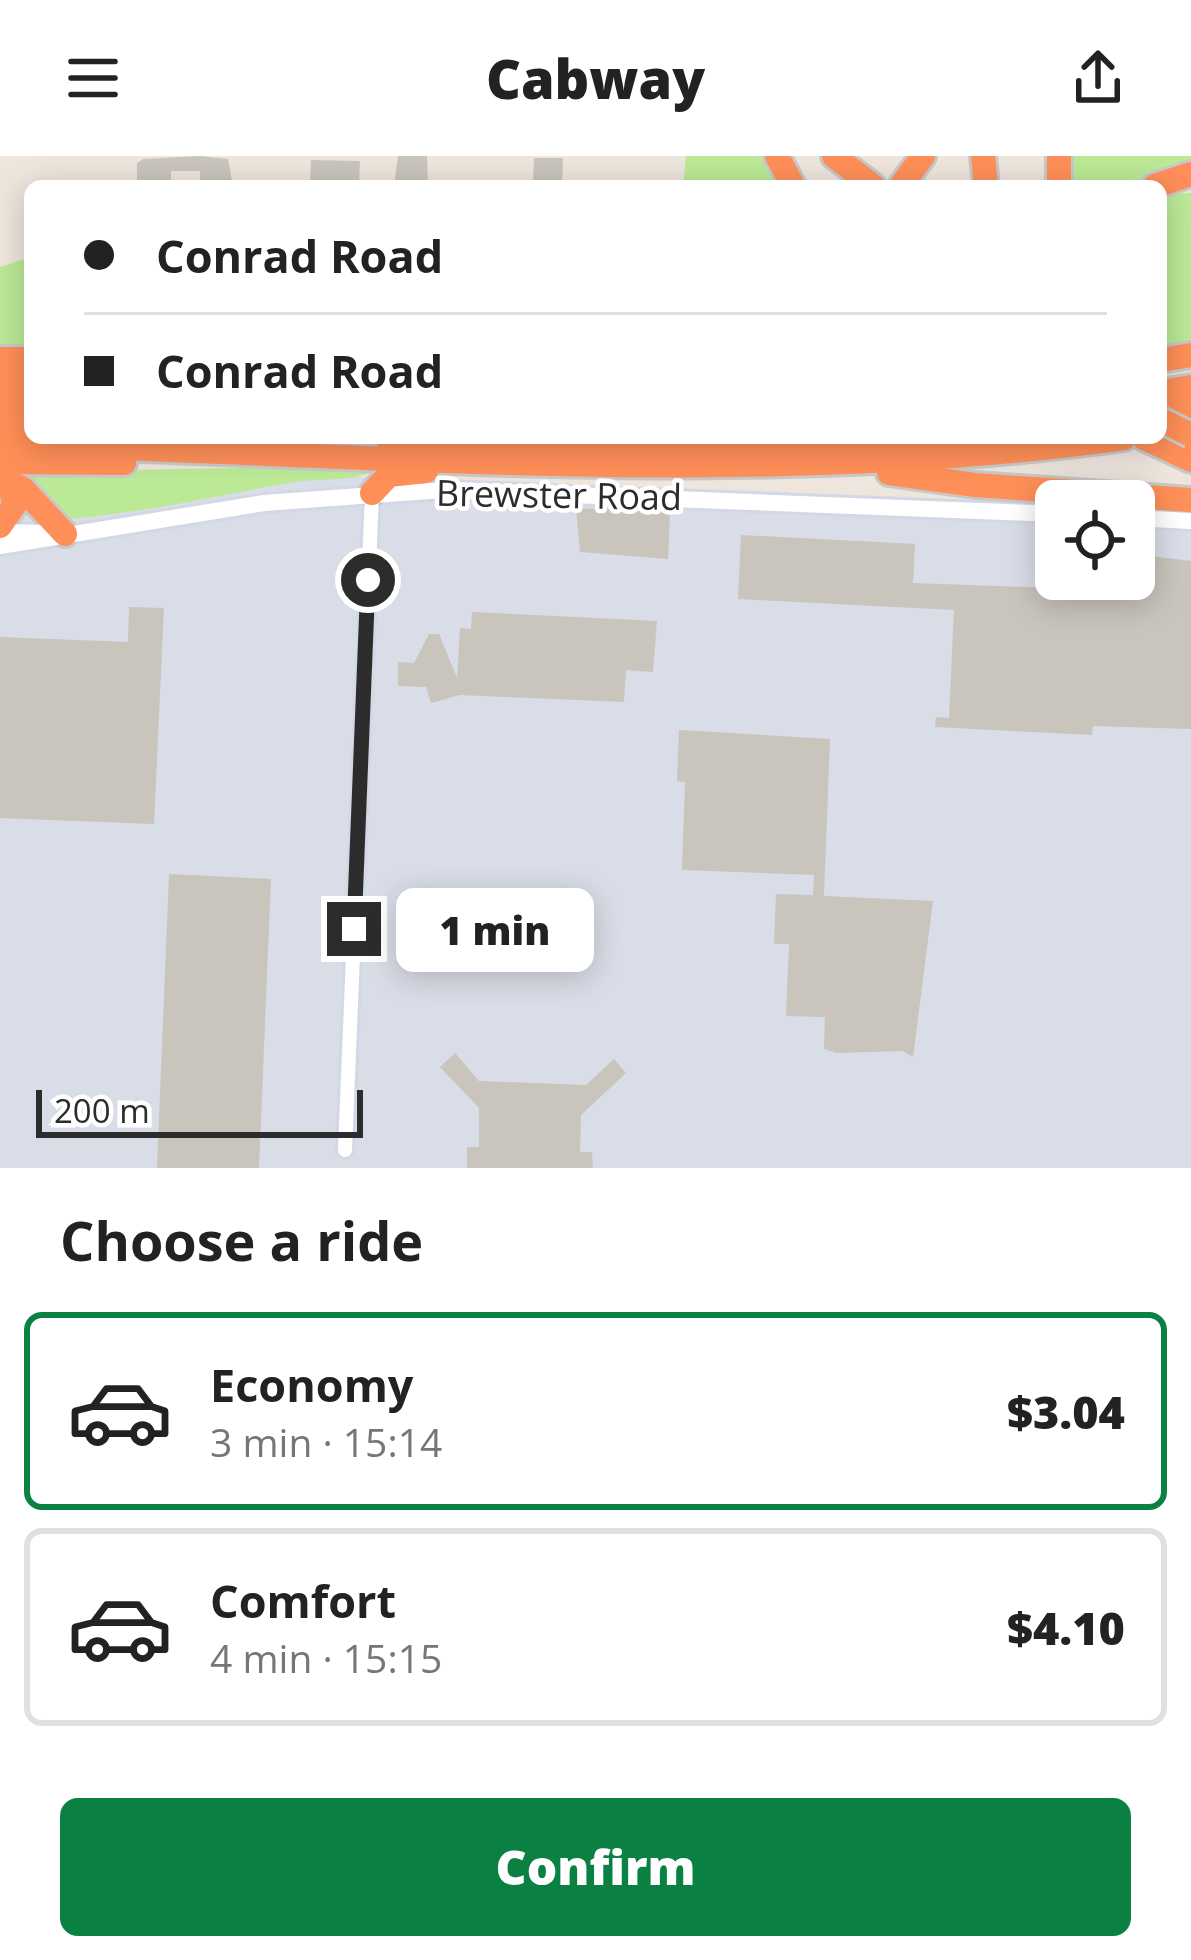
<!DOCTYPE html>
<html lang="en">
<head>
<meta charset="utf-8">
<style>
	body { margin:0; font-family:"Open Sans",sans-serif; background:#f6f6f6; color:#222; height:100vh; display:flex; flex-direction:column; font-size:45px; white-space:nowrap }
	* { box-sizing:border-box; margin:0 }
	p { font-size:39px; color:#767676 }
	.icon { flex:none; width:66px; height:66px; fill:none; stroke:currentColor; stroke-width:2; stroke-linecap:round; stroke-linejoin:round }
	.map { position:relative; height:1012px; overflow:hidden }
	.side { display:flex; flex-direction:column; background:#fff; flex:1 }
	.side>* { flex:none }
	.top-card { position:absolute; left:24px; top:24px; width:1143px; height:264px; border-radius:18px; box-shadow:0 6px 30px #0003; display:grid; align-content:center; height:264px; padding:0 60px; background:#fff }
	.controls { position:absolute; left:1035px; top:324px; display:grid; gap:24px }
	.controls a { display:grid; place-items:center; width:120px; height:120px; border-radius:18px; background:#fff; box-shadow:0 6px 30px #0003; font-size:60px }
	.scale { position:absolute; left:36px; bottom:30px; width:327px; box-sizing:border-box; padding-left:12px; border:6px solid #2c2c2c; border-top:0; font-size:33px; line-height:42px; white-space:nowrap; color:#2c2c2c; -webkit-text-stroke:9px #fff; paint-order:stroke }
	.end { position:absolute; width:54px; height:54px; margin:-27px; border:15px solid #2c2c2c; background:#fff; box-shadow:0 0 0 6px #fff }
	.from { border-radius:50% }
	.bubble { position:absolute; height:84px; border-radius:18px; background:#fff; box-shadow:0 6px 30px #0003; font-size:39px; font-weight:800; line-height:84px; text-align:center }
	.top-card b { display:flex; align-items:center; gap:42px; height:114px; font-size:45px }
	.top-card b+b { border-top:3px solid #e0e0e0 }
	.top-card i { width:30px; height:30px; background:#222 }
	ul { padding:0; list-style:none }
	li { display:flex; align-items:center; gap:36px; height:198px; margin:0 24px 18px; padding:0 36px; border:6px solid #e0e0e0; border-radius:18px }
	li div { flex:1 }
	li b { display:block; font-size:45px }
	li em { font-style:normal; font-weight:800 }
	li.selected { border-color:#0b8043 }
	li>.icon { width:108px; height:108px; stroke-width:1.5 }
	h2 { padding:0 60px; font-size:54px; line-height:144px }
	.action { display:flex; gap:24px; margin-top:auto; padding:24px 60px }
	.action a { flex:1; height:138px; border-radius:18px; background:#0b8043; color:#fff; font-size:48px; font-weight:800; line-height:138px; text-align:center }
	header { display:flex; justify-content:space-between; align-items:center; height:156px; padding:0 60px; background:#fff; font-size:54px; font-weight:800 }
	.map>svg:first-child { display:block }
	.airport { fill:#d9dde7 }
	.green { fill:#bbe996 }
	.building { fill:#c9c4bc }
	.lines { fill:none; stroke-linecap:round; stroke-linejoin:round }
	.minor-casing { stroke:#d2d8e5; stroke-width:20 }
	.tertiary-casing { stroke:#d2d8e5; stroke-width:22 }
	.motorway-casing { stroke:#c8c8c8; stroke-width:30 }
	.minor { stroke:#fff; stroke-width:14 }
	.tertiary { stroke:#fff; stroke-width:16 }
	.motorway { stroke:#ff8f58; stroke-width:24 }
	.motorway-bridge-casing { stroke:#c8c8c8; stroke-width:30; stroke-linecap:butt }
	.motorway-bridge { stroke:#ff8f58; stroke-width:24 }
	.route { stroke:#2c2c2c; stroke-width:15 }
	.labels { text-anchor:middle; stroke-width:9; stroke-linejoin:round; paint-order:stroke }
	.street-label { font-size:36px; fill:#2c2c2c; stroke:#fff }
</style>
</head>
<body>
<header><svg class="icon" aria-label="menu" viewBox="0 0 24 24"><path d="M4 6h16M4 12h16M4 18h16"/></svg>Cabway<svg class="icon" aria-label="share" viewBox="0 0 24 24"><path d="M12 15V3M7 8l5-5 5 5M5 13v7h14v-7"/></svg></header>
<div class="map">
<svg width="1191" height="1012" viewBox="0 0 1191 1012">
	<rect width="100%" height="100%" fill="#eee5dd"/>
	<path class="airport" d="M 245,317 L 1056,347 L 1056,423 L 1134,423 L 1134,351 L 1191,354 L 1191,1012 L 0,1012 L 0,319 Z"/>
	<path class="green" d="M 686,0 L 763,0 L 781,30 L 683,30 Z
		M 1068,0 L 1191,0 L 1191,6 L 1128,30 L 1069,30 Z
		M 1191,37 L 1191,188 L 1161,194 L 1161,38 Z
		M 30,101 L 30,189 L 0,189 L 0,111 Z
		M 388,309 C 355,328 324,321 288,327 C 214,340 140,358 64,363 L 17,316 Z"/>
	<path class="building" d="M 200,0 L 228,3 L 233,30 L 200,30 L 200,15 L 171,15 L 171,30 L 137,30 L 137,7 L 143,3 Z
		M 398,0 L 427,0 L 428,30 L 394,30 Z
		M 534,2 L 563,2 L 562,30 L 533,30 Z
		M 311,4 L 360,5 L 359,30 L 310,30 Z
		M 576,352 L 670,356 L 668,403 L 580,396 Z
		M 741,379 L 915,388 L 913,427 L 1084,433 L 1085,423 L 1134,423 L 1134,398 L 1191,405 L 1191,573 L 1093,570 L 1092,579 L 935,571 L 936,561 L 949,562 L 954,454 L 738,443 Z
		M 129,451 L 164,452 L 154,668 L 0,662 L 0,481 L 128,486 Z
		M 472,456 L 657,465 L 653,516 L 626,514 L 624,546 L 460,539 L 431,547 L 426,531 L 398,530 L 398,506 L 414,507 L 429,478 L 439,478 L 457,522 L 460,472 L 471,473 Z
		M 679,574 L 830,583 L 824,740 L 933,745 L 913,901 L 903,895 L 836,897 L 824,893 L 825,861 L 786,860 L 789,788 L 774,788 L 776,738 L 813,739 L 814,719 L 682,714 L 685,626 L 677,625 Z
		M 169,718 L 271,723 L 259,1012 L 157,1012 Z
		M 455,897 L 479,925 L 586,929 L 614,903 L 626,917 L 581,959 L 580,996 L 592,996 L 593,1012 L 467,1012 L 467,991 L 479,991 L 479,952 L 440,911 Z"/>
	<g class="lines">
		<defs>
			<path id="minor" d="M 345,994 L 372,337"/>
			<path id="tertiary" d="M 1134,362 L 1191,365
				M 0,376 L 46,377
				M 0,390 L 264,347 L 443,334 L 1056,358"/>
			<path id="motorway" d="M 777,0 L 793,30
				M 834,0 L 873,30
				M 983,0 L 986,30
				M 1059,0 L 1059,30
				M 901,30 L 923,0
				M 1155,30 L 1191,18
				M 0,203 L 30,203
				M 1161,204 L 1191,199
				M 0,225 L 30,226
				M 1161,236 L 1191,231
				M 0,246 L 30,247
				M 1161,257 L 1191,251
				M 0,265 L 30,267
				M 387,282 L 700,294 L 965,282
				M 1144,282 L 1191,304
				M 0,288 C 374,298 751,334 1124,282
				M 0,306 L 124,307
				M 889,317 L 975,329 L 1191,344
				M 0,321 L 23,333 L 65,378
				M 372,337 L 389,319 L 426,315
				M 0,370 L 15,348 L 7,324"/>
		</defs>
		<use href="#minor" class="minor-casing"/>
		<use href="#tertiary" class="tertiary-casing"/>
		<use href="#motorway" class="motorway-casing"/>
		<use href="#minor" class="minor"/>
		<use href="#tertiary" class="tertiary"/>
		<use href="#motorway" class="motorway"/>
		<defs>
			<path id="motorway-bridge" d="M 1161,264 L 1191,279"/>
		</defs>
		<use href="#motorway-bridge" class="motorway-bridge-casing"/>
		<use href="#motorway-bridge" class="motorway-bridge"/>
	</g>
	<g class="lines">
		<path class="route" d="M 354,773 L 368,424"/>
	</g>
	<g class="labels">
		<g class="street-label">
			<text transform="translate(559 339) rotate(1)" y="13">Brewster Road</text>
		</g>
	</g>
</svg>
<div class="controls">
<a><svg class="icon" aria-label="locate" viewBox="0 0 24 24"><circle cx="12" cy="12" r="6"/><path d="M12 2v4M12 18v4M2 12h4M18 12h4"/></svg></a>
</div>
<div class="scale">200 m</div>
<i class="end from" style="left:368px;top:424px"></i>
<i class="end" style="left:354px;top:773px"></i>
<div class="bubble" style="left:396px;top:732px;width:198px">1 min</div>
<div class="top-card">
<b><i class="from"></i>Conrad Road</b>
<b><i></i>Conrad Road</b>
</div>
</div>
<section class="side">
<h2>Choose a ride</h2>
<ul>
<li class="selected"><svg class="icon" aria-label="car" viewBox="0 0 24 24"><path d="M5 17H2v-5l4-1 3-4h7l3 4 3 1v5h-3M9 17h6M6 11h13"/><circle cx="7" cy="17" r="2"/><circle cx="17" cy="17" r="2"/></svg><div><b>Economy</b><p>3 min · 15:14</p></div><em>$3.04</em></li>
<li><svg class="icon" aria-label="car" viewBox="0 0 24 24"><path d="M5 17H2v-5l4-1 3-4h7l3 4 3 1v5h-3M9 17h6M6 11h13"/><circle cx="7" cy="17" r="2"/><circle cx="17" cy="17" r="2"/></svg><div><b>Comfort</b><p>4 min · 15:15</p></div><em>$4.10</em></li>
</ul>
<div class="action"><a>Confirm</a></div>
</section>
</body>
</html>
